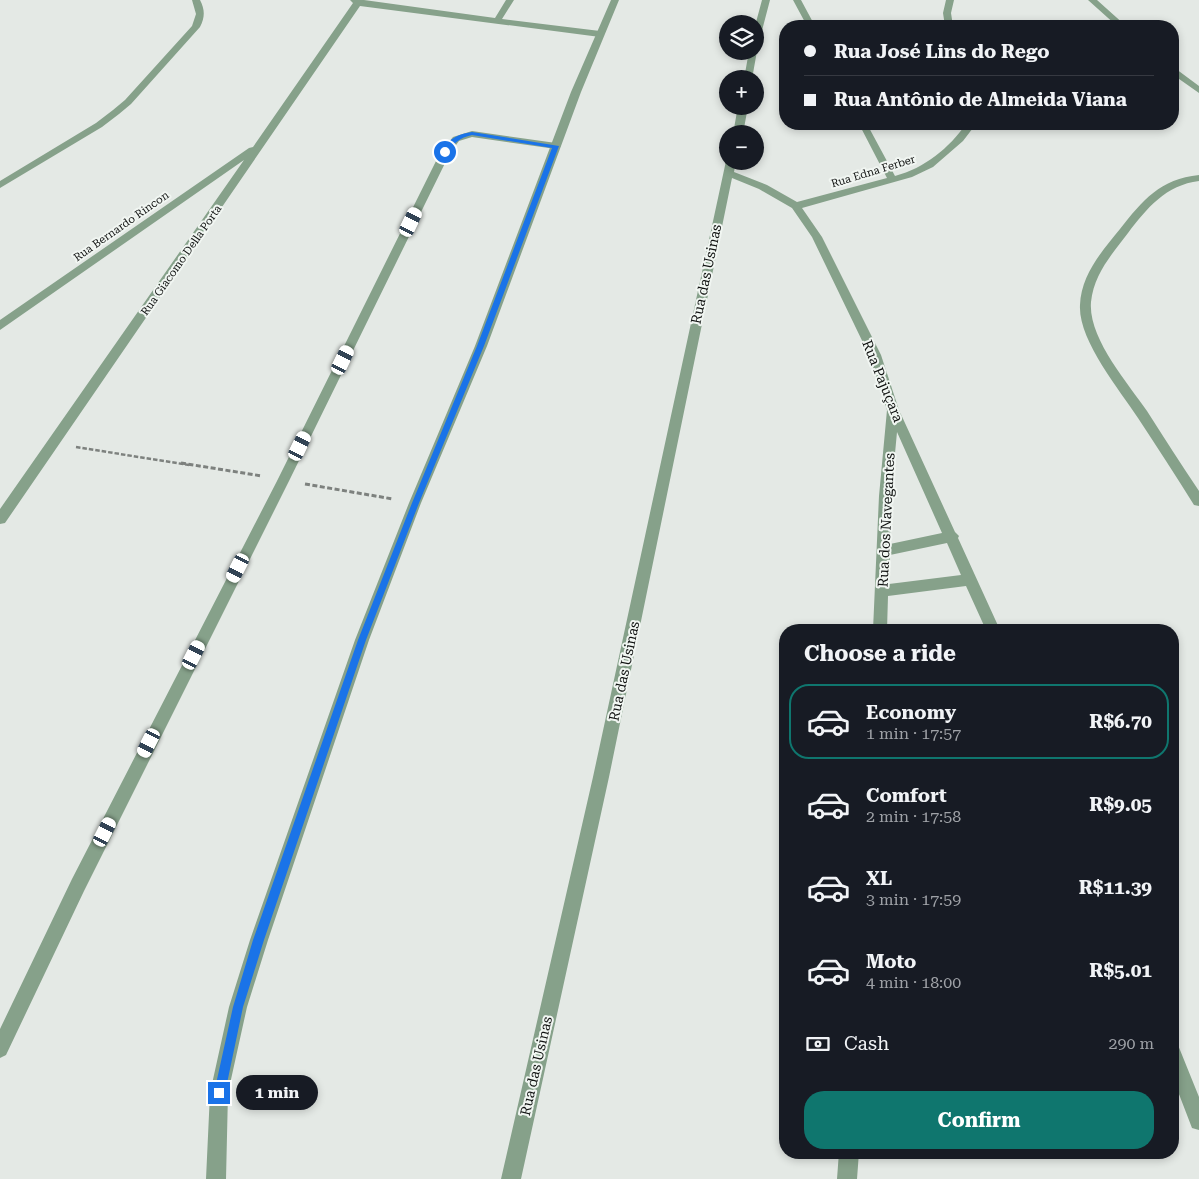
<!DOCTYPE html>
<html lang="en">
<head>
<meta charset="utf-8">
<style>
	body { margin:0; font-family:"Roboto Serif",serif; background:#20242c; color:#f1f3f6; height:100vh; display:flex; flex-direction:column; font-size:19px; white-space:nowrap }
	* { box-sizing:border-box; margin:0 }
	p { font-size:16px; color:#9ea1a6 }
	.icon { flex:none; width:28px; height:28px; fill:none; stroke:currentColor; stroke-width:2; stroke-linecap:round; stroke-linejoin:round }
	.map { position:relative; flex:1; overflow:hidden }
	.details { position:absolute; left:779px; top:624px; width:400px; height:535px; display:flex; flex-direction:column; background:#171b24; border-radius:20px; box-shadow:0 2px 8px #0003 }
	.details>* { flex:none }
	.guide { position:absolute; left:779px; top:20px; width:400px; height:110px; border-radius:20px; box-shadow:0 2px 8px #0003; display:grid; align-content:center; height:110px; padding:0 25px; background:#171b24 }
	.controls { position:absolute; left:719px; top:15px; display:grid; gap:10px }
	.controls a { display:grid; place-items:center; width:45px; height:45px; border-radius:50%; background:#171b24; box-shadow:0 2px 8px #0003; font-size:25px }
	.end { position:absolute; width:22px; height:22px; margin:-11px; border:6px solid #1a73e8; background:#fff; box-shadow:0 0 0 2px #fff }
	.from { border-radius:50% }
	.bubble { position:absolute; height:35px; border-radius:18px; background:#171b24; box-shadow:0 2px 8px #0003; font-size:16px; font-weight:700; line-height:35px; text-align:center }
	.car { position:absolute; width:15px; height:30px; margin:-15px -8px; border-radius:6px; box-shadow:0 0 4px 1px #0007; background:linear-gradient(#fff 24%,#345 0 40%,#fff 0 76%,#345 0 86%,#fff 0) }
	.guide b { display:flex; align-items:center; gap:18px; height:48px; font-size:19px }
	.guide b+b { border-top:1px solid #363941 }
	.guide i { width:12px; height:12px; background:#f1f3f6 }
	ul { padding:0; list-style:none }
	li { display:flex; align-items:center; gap:15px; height:75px; margin:0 10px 8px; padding:0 15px; border:2px solid transparent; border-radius:20px }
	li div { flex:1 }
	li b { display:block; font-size:19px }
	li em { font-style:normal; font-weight:700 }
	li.active { border-color:#0f766e }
	li>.icon { width:45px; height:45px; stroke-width:1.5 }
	h2 { padding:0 25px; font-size:22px; line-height:60px }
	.pay { display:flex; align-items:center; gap:12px; height:55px; padding:0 25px; font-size:19px }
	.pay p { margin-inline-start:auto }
	.primary-button { display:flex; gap:10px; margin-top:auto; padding:10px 25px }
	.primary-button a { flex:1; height:58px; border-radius:20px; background:#0f766e; color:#fff; font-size:20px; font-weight:700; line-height:58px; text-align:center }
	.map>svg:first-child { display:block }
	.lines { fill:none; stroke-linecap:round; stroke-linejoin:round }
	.path-far1 { stroke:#7d817e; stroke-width:2.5; stroke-dasharray:4.5 2; stroke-linecap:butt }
	.path { stroke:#7d817e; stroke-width:3; stroke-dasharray:5 2.5; stroke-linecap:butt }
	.minor { fill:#86a18a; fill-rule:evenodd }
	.tertiary { fill:#86a18a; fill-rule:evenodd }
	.route { fill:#1a73e8 }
	.labels { text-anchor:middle; stroke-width:4; stroke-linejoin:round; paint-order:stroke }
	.far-street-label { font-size:11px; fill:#101211; stroke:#f1f6f2 }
	.street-label { font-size:14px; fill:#101211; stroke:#f1f6f2 }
</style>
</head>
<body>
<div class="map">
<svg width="1199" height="1179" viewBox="0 0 1199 1179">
	<rect width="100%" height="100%" fill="#e4e9e5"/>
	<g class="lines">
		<path class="path-far1" d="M 76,447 L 189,465"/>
		<path class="path" d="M 181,463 L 262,476
			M 305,484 L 393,499"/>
		<path class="minor" d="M 192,0 L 200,0 C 205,10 205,17 200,27 L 131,104 L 119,114 L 102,127 L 0,188 L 0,181 L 96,123 L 113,110 L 125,100 L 192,26 L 196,14 Z
			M 350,0 L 364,0 L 495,18 L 506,0 L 514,0 L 502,19 L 600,31 L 604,34 L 600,37 L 360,6 L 5,523 L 0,524 L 0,509 L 244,160 L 0,330 L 0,320 L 249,148 L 253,147 L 353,3 Z
			M 762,0 L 770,0 L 759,42 L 755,45 L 755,26 Z
			M 793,0 L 801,0 L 815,26 L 807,26 Z
			M 946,0 L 954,0 L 951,13 L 953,26 L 945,26 L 943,13 Z
			M 1088,0 L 1097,0 L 1126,26 L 1117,26 Z
			M 755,49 L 757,51 L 752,79 L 744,79 L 749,51 L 755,51 Z
			M 1172,66 L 1199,86 L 1199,93 L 1172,74 Z
			M 738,106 L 748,106 L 743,134 L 733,134 Z
			M 859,124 L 867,124 L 895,176 C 925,168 949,148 966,124 L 976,124 L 963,141 L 933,167 L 912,177 L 802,208 L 822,237 L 881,355 L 899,410 L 955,532 L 959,536 L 958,538 L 1000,630 L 986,630 L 966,586 L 888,596 L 887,630 L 873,630 L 879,496 L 887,410 L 869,355 L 812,237 L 792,208 L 759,189 L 732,178 L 609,777 L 521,1179 L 501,1179 L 593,777 L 726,161 L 728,159 L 728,161 L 736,161 L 734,172 L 767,185 L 797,202 L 887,178 ZM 897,432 L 942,533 L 890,544 L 891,496 ZM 947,543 L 961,575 L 889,584 L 890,555 Z
			M 472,131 L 556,143 L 561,146 L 556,149 L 472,137 L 459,141 L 450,153 L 289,481 L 84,891 L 6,1055 L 0,1058 L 0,1029 L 72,879 L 277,481 L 440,153 L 453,137 Z
			M 1199,175 L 1199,181 C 1166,185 1147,208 1128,233 C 1112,254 1094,274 1091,302 C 1088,338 1128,383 1147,411 C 1164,438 1181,464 1199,491 L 1199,506 L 1194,505 C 1176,476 1157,447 1138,418 C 1119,389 1078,340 1080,305 C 1081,275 1102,251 1120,229 C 1143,200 1160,179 1199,175 Z
			M 1172,1042 L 1178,1045 L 1199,1097 L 1199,1130 L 1192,1128 L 1172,1076 Z
			M 839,1152 L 859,1152 L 857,1179 L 837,1179 Z"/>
		<path class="tertiary" d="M 611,0 L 619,0 L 581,92 L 487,346 L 421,503 L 369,640 L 268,940 L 247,1007 L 228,1093 L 226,1179 L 206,1179 L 210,1093 L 229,1007 L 250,940 L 355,640 L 409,503 L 475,346 L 571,92 Z"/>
	</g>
	<path class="route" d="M 472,132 L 559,146 L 484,346 L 419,503 L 366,640 L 264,940 L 243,1007 L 225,1093 L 223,1097 L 219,1098 L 216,1097 L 214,1093 L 233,1007 L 253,940 L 358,640 L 412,503 L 477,346 L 552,148 L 472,135 C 459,138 455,142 447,154 L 443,154 C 446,139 458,134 472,132 Z"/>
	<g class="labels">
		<g class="far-street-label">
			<text transform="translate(873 171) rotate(-17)" y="4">Rua Edna Ferber</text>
			<text transform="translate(121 226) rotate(-35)" y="4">Rua Bernardo Rincon</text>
			<text transform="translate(181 260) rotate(-55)" y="4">Rua Giacomo Della Porta</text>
		</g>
		<g class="street-label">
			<text transform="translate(706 274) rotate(-78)" y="5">Rua das Usinas</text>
			<text transform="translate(883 381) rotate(68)" y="5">Rua Pajuçara</text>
			<text transform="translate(886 520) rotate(-87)" y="5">Rua dos Navegantes</text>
			<text transform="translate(624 671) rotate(-78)" y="5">Rua das Usinas</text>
			<text transform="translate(536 1066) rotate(-77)" y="5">Rua das Usinas</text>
		</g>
	</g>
</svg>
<div class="controls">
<a><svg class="icon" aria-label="layers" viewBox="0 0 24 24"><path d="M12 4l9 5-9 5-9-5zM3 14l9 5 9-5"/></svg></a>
<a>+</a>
<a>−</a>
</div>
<i class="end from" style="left:445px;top:152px"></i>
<i class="end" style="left:219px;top:1093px"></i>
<div class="bubble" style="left:236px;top:1075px;width:82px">1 min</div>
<i class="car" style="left:411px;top:222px;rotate:26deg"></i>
<i class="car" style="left:343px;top:360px;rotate:26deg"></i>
<i class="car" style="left:300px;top:446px;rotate:26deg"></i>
<i class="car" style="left:238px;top:568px;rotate:207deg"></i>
<i class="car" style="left:194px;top:655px;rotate:27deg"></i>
<i class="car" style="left:149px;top:743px;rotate:207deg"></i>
<i class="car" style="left:105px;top:832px;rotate:27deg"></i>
<div class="guide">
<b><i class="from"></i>Rua José Lins do Rego</b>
<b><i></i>Rua Antônio de Almeida Viana</b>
</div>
<section class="details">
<h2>Choose a ride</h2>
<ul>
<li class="active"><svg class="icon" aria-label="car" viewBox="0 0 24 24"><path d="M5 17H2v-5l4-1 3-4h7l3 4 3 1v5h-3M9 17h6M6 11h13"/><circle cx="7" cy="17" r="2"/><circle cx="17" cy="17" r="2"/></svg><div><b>Economy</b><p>1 min · 17:57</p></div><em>R$6.70</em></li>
<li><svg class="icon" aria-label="car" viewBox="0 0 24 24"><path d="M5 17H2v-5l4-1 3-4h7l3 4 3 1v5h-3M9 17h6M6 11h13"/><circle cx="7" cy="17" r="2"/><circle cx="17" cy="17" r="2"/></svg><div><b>Comfort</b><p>2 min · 17:58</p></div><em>R$9.05</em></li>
<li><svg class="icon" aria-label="car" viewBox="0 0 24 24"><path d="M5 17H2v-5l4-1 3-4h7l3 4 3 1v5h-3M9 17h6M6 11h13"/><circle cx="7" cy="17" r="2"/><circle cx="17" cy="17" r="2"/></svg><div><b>XL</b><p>3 min · 17:59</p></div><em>R$11.39</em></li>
<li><svg class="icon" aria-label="car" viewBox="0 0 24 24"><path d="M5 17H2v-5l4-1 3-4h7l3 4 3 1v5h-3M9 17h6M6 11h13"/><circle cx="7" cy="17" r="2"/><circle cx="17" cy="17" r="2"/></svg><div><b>Moto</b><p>4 min · 18:00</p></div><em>R$5.01</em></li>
</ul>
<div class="pay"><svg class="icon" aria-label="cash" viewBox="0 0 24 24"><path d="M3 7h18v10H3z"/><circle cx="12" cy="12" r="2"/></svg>Cash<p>290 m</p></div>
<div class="primary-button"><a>Confirm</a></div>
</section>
</div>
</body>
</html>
